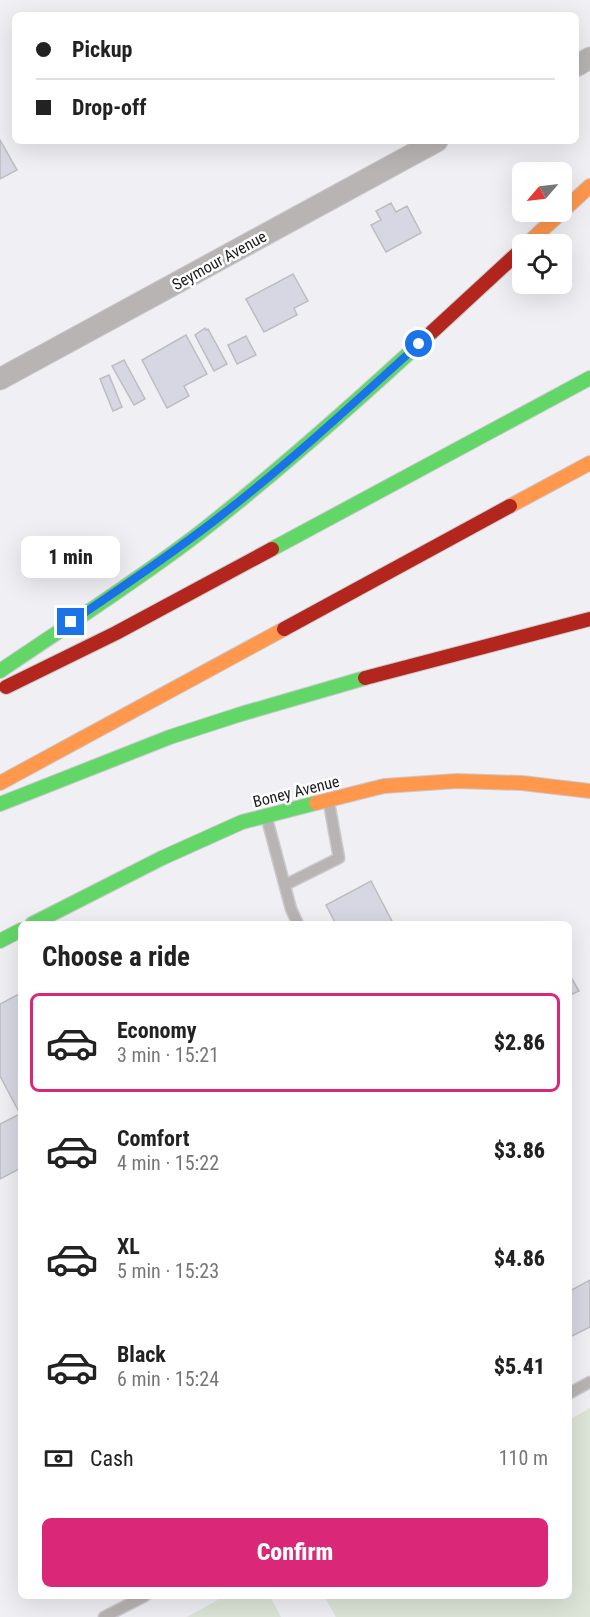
<!DOCTYPE html>
<html lang="en">
<head>
<meta charset="utf-8">
<style>
	body { margin:0; font-family:"Roboto Condensed",sans-serif; background:#f2f2f2; color:#222; height:100vh; display:flex; flex-direction:column; font-size:22px; white-space:nowrap }
	* { box-sizing:border-box; margin:0 }
	p { font-size:20px; color:#767676 }
	.icon { flex:none; width:33px; height:33px; fill:none; stroke:currentColor; stroke-width:2; stroke-linecap:round; stroke-linejoin:round }
	.map { position:relative; flex:1; overflow:hidden }
	.details { position:absolute; left:18px; top:921px; width:554px; height:678px; display:flex; flex-direction:column; background:#fff; border-radius:9px; box-shadow:0 6px 24px #0002 }
	.details>* { flex:none }
	.top-card { position:absolute; left:12px; top:12px; width:567px; height:132px; border-radius:9px; box-shadow:0 6px 24px #0002; display:grid; align-content:center; height:132px; padding:0 24px; background:#fff }
	.needle { width:39px; rotate:242deg }
	.buttons { position:absolute; left:512px; top:162px; display:grid; gap:12px }
	.buttons a { display:grid; place-items:center; width:60px; height:60px; border-radius:9px; background:#fff; box-shadow:0 6px 24px #0002; font-size:30px }
	.end { position:absolute; width:27px; height:27px; margin:-14px; border:8px solid #1a73e8; background:#fff; box-shadow:0 0 0 3px #fff }
	.from { border-radius:50% }
	.bubble { position:absolute; height:42px; border-radius:9px; background:#fff; box-shadow:0 6px 24px #0002; font-size:20px; font-weight:800; line-height:42px; text-align:center }
	.top-card b { display:flex; align-items:center; gap:21px; height:57px; font-size:22px }
	.top-card b+b { border-top:2px solid #e0e0e0 }
	.top-card i { width:15px; height:15px; background:#222 }
	ul { padding:0; list-style:none }
	li { display:flex; align-items:center; gap:18px; height:99px; margin:0 12px 9px; padding:0 12px; border:3px solid transparent; border-radius:9px }
	li div { flex:1 }
	li b { display:block; font-size:22px }
	li em { font-style:normal; font-weight:800 }
	li.active { border-color:#db2777 }
	li>.icon { width:54px; height:54px; stroke-width:1.5 }
	h2 { padding:0 24px; font-size:27px; line-height:72px }
	.pay { display:flex; align-items:center; gap:15px; height:66px; padding:0 24px; font-size:22px }
	.pay p { margin-inline-start:auto }
	.primary-button { display:flex; gap:12px; margin-top:auto; padding:12px 24px }
	.primary-button a { flex:1; height:69px; border-radius:9px; background:#db2777; color:#fff; font-size:24px; font-weight:800; line-height:69px; text-align:center }
	.map>svg:first-child { display:block }
	.green { fill:#dce5d7 }
	.building { fill:#d7d7e3; stroke:#bcbcc1; stroke-width:1.5 }
	.lines { fill:none; stroke-linecap:round; stroke-linejoin:round }
	.lane-casing { stroke:#cacacd; stroke-width:13 }
	.street-casing { stroke:#cacacd; stroke-width:23 }
	.fast-casing { stroke:#cacacd; stroke-width:16 }
	.slow-casing { stroke:#cacacd; stroke-width:16 }
	.jam-casing { stroke:#cacacd; stroke-width:16 }
	.lane { stroke:#b8b4b3; stroke-width:10 }
	.street { stroke:#b8b4b3; stroke-width:21 }
	.fast { stroke:#63d668; stroke-width:14 }
	.slow { stroke:#ff974d; stroke-width:14 }
	.jam { stroke:#b3261e; stroke-width:14 }
	.route { stroke:#1a73e8; stroke-width:8 }
	.labels { text-anchor:middle; stroke-width:5; stroke-linejoin:round; paint-order:stroke }
	.street-label { font-size:16px; fill:#1d1e21; stroke:#fff }
</style>
</head>
<body>
<div class="map">
<svg width="590" height="1617" viewBox="0 0 590 1617">
	<rect width="100%" height="100%" fill="#efeff4"/>
	<path class="green" d="M 590,1408 L 590,1617 L 336,1617 L 324,1596 L 568,1596 L 569,1420 Z
		M 225,1596 L 270,1596 L 281,1617 L 187,1617 Z"/>
	<path class="building" d="M 0,140 L 17,170 L 0,179 Z
		M 391,203 L 396,212 L 407,206 L 421,233 L 386,252 L 371,225 L 381,220 L 376,211 Z
		M 293,274 L 308,301 L 294,308 L 297,315 L 264,332 L 246,299 Z
		M 205,328 L 206,330 L 208,329 L 227,364 L 214,371 L 195,335 Z
		M 186,335 L 207,374 L 184,386 L 189,396 L 167,408 L 142,360 Z
		M 246,336 L 256,355 L 237,364 L 228,345 Z
		M 124,360 L 145,399 L 134,405 L 112,366 Z
		M 109,375 L 122,407 L 113,411 L 100,379 Z
		M 371,881 L 393,923 L 336,924 L 326,905 Z
		M 568,972 L 579,991 L 568,996 Z
		M 21,993 L 21,1168 L 0,1179 L 0,1124 L 20,1114 L 0,1076 L 0,1004 Z
		M 590,1280 L 590,1327 L 568,1338 L 568,1292 Z"/>
	<g class="lines">
		<defs>
			<path id="lane" d="M 267,819 L 291,909 L 298,924
				M 285,885 L 339,858 L 329,803
				M 568,1394 L 590,1382
				M 104,1617 L 145,1596"/>
			<path id="street" d="M 576,66 L 590,58
				M 0,379 L 437,141"/>
			<path id="fast" d="M 272,549 L 590,378
				M 0,671 C 66,626 134,583 198,534 C 279,471 356,402 432,332
				M 0,804 L 170,737 L 241,714 L 365,678
				M 32,924 L 162,858 L 242,822 L 316,803
				M 0,941 L 21,930"/>
			<path id="slow" d="M 527,244 L 590,186
				M 510,506 L 590,463
				M 0,783 L 284,629
				M 316,803 L 384,786 L 457,781 L 522,783 L 590,791"/>
			<path id="jam" d="M 432,332 L 522,249
				M 284,629 L 510,506
				M 365,678 L 590,619
				M 6,687 L 116,633 L 272,549"/>
		</defs>
		<use href="#lane" class="lane-casing"/>
		<use href="#street" class="street-casing"/>
		<use href="#fast" class="fast-casing"/>
		<use href="#slow" class="slow-casing"/>
		<use href="#jam" class="jam-casing"/>
		<use href="#lane" class="lane"/>
		<use href="#street" class="street"/>
		<use href="#fast" class="fast"/>
		<use href="#slow" class="slow"/>
		<use href="#jam" class="jam"/>
	</g>
	<g class="lines">
		<path class="route" d="M 71,622 C 122,587 174,553 223,514 C 291,461 355,402 419,344"/>
	</g>
	<g class="labels">
		<g class="street-label">
			<text transform="translate(219 260) rotate(-29)" y="6">Seymour Avenue</text>
			<text transform="translate(296 791) rotate(-14)" y="6">Boney Avenue</text>
		</g>
	</g>
</svg>
<div class="buttons">
<a><svg class="needle" viewBox="-14 -14 28 28"><path d="M0-13l5 13h-10z" fill="#e53935"/><path d="M0 13l5-13h-10z" fill="#767676"/></svg></a>
<a><svg class="icon" aria-label="locate" viewBox="0 0 24 24"><circle cx="12" cy="12" r="6"/><path d="M12 2v4M12 18v4M2 12h4M18 12h4"/></svg></a>
</div>
<i class="end from" style="left:419px;top:344px"></i>
<i class="end" style="left:71px;top:622px"></i>
<div class="bubble" style="left:21px;top:536px;width:99px">1 min</div>
<div class="top-card">
<b><i class="from"></i>Pickup</b>
<b><i></i>Drop-off</b>
</div>
<section class="details">
<h2>Choose a ride</h2>
<ul>
<li class="active"><svg class="icon" aria-label="car" viewBox="0 0 24 24"><path d="M5 17H2v-5l4-1 3-4h7l3 4 3 1v5h-3M9 17h6M6 11h13"/><circle cx="7" cy="17" r="2"/><circle cx="17" cy="17" r="2"/></svg><div><b>Economy</b><p>3 min · 15:21</p></div><em>$2.86</em></li>
<li><svg class="icon" aria-label="car" viewBox="0 0 24 24"><path d="M5 17H2v-5l4-1 3-4h7l3 4 3 1v5h-3M9 17h6M6 11h13"/><circle cx="7" cy="17" r="2"/><circle cx="17" cy="17" r="2"/></svg><div><b>Comfort</b><p>4 min · 15:22</p></div><em>$3.86</em></li>
<li><svg class="icon" aria-label="car" viewBox="0 0 24 24"><path d="M5 17H2v-5l4-1 3-4h7l3 4 3 1v5h-3M9 17h6M6 11h13"/><circle cx="7" cy="17" r="2"/><circle cx="17" cy="17" r="2"/></svg><div><b>XL</b><p>5 min · 15:23</p></div><em>$4.86</em></li>
<li><svg class="icon" aria-label="car" viewBox="0 0 24 24"><path d="M5 17H2v-5l4-1 3-4h7l3 4 3 1v5h-3M9 17h6M6 11h13"/><circle cx="7" cy="17" r="2"/><circle cx="17" cy="17" r="2"/></svg><div><b>Black</b><p>6 min · 15:24</p></div><em>$5.41</em></li>
</ul>
<div class="pay"><svg class="icon" aria-label="cash" viewBox="0 0 24 24"><path d="M3 7h18v10H3z"/><circle cx="12" cy="12" r="2"/></svg>Cash<p>110 m</p></div>
<div class="primary-button"><a>Confirm</a></div>
</section>
</div>
</body>
</html>
